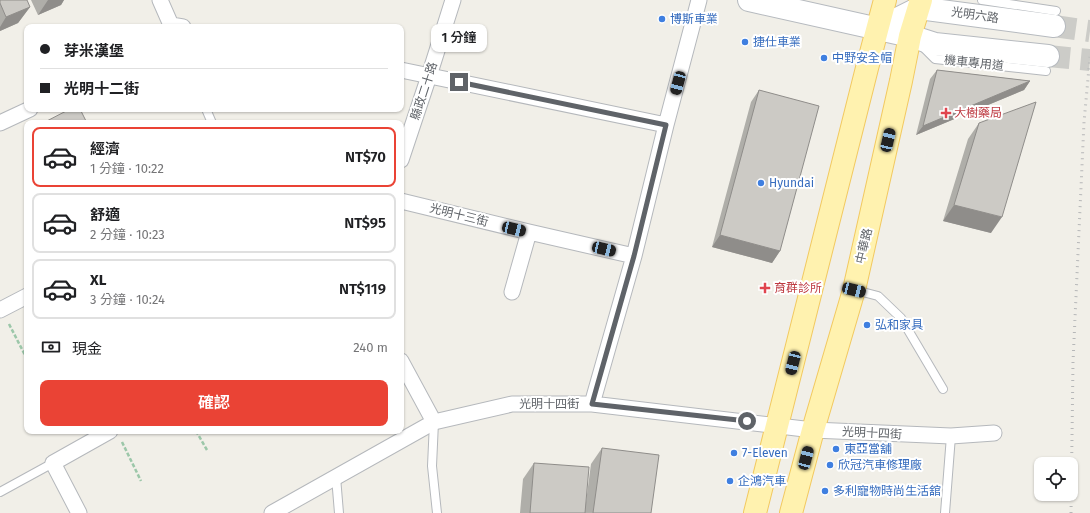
<!DOCTYPE html>
<html lang="zh-TW">
<head>
<meta charset="utf-8">
<style>
	body { margin:0; font-family:"Fira Sans","Noto Sans TC",sans-serif; background:#f2f2f2; color:#202124; height:100vh; display:flex; flex-direction:column; font-size:15px; white-space:nowrap }
	* { box-sizing:border-box; margin:0 }
	p { font-size:13px; color:#757577 }
	.icon { flex:none; width:22px; height:22px; fill:none; stroke:currentColor; stroke-width:2; stroke-linecap:round; stroke-linejoin:round }
	.map { position:relative; flex:1; overflow:hidden }
	.details { position:absolute; left:24px; top:120px; width:380px; height:314px; display:flex; flex-direction:column; background:#fff; border-radius:8px; box-shadow:0 1px 3px #0004 }
	.details>* { flex:none }
	.banner { position:absolute; left:24px; top:24px; width:380px; height:88px; border-radius:8px; box-shadow:0 1px 3px #0004; display:grid; align-content:center; height:88px; padding:0 16px; background:#fff }
	.tools { position:absolute; left:1034px; top:457px; display:grid; gap:8px }
	.tools a { display:grid; place-items:center; width:44px; height:44px; border-radius:8px; background:#fff; box-shadow:0 1px 3px #0004; font-size:20px }
	.end { position:absolute; width:18px; height:18px; margin:-9px; border:5px solid #5f6368; background:#fff; box-shadow:0 0 0 2px #fff }
	.from { border-radius:50% }
	.bubble { position:absolute; height:28px; border-radius:8px; background:#fff; box-shadow:0 1px 3px #0004; font-size:13px; font-weight:600; line-height:28px; text-align:center }
	.car { position:absolute; width:12px; height:24px; margin:-12px -6px; border-radius:5px; box-shadow:0 0 3px 1px #0007; background:linear-gradient(#222 24%,#8ab4d8 0 40%,#222 0 76%,#8ab4d8 0 86%,#222 0) }
	.banner b { display:flex; align-items:center; gap:14px; height:38px; font-size:15px }
	.banner b+b { border-top:1px solid #e0e0e0 }
	.banner i { width:10px; height:10px; background:#202124 }
	ul { padding:7px 0 0; list-style:none }
	li { display:flex; align-items:center; gap:12px; height:60px; margin:0 8px 6px; padding:0 8px; border:2px solid #e0e0e0; border-radius:8px }
	li div { flex:1 }
	li b { display:block; font-size:15px }
	li em { font-style:normal; font-weight:600 }
	li.current { border-color:#ea4335 }
	li>.icon { width:36px; height:36px; stroke-width:1.5 }
	.pay { display:flex; align-items:center; gap:10px; height:44px; padding:0 16px; font-size:15px }
	.pay p { margin-inline-start:auto }
	.cta { display:flex; gap:8px; margin-top:auto; padding:8px 16px }
	.cta a { flex:1; height:46px; border-radius:8px; background:#ea4335; color:#fff; font-size:16px; font-weight:600; line-height:46px; text-align:center }
	.map>svg:first-child { display:block }
	.lines { fill:none; stroke-linecap:round; stroke-linejoin:round }
	.secondary-tunnel { stroke:#ccccc8; stroke-width:22; stroke-dasharray:22 11; stroke-linecap:butt }
	.lane-casing { stroke:#b5b8bc; stroke-width:10 }
	.street-casing { stroke:#b5b8bc; stroke-width:17 }
	.secondary-casing { stroke:#b6babf; stroke-width:24 }
	.primary-casing { stroke:#f2c960; stroke-width:24 }
	.path { stroke:#9cc7a9; stroke-width:2.5; stroke-dasharray:4 2; stroke-linecap:butt }
	.lane { stroke:#fff; stroke-width:8 }
	.street { stroke:#fff; stroke-width:15 }
	.secondary { stroke:#fff; stroke-width:22 }
	.primary { stroke:#fff2af; stroke-width:22 }
	.rail { stroke:#b6b7b8; stroke-width:3; stroke-dasharray:1 5; stroke-linecap:butt }
	.wall { fill:#afaea9 }
	.shaded-wall { fill:#8f8d8a }
	.building { fill:#cccac5; stroke:#8f8d8a }
	.route { stroke:#5f6368; stroke-width:5 }
	.shop-dot { fill:#3f7fe0; stroke:#fff; stroke-width:1.5 }
	.health-dot { fill:#e0444e; stroke:#fff; stroke-width:1.5 }
	.labels { text-anchor:middle; stroke-width:4; stroke-linejoin:round; paint-order:stroke }
	.street-label { font-size:12px; fill:#5f6368; stroke:#fff }
	.shop-label { font-size:12px; fill:#366cbe; stroke:#fff; text-anchor:start }
	.health-label { font-size:12px; fill:#be3a42; stroke:#fff; text-anchor:start }
</style>
</head>
<body>
<div class="map">
<svg width="1090" height="513" viewBox="0 0 1090 513">
	<rect width="100%" height="100%" fill="#f1efe8"/>
	<g class="lines">
		<path class="secondary-tunnel" d="M 1054,26 L 1090,31
			M 1048,56 L 1090,60"/>
		<defs>
			<path id="lane" d="M 982,0 L 1056,11
				M 923,47 L 935,59 L 1046,71
				M 206,109 L 212,123
				M 855,290 L 878,296 L 901,318 L 943,389
				M 434,422 L 432,466 L 437,513
				M 336,477 L 339,513
				M 0,492 L 53,463
				M 945,513 L 951,436"/>
			<path id="street" d="M 160,0 L 171,25 L 183,27
				M 401,70 L 666,125
				M 0,123 L 30,109
				M 401,160 L 429,76 L 453,0
				M 401,201 L 529,232 L 634,256
				M 512,292 L 529,232
				M 0,310 L 27,296
				M 401,361 L 434,422
				M 592,404 L 634,256 L 666,125 L 699,0
				M 79,513 L 53,463 L 110,431
				M 272,513 L 434,422 L 512,404 L 592,404 L 813,430 L 951,436 L 994,433"/>
			<path id="secondary" d="M 749,0 L 910,36 L 935,44 L 1048,56
				M 877,29 L 919,8 L 1054,26"/>
			<path id="primary" d="M 755,513 L 867,68 L 885,0
				M 791,513 L 813,430 L 854,290 L 901,81 L 910,36 L 921,0"/>
		</defs>
		<use href="#lane" class="lane-casing"/>
		<use href="#street" class="street-casing"/>
		<use href="#secondary" class="secondary-casing"/>
		<use href="#primary" class="primary-casing"/>
		<path class="path" d="M 9,324 L 27,359
			M 196,431 L 207,450
			M 122,442 L 141,481"/>
		<use href="#lane" class="lane"/>
		<use href="#street" class="street"/>
		<use href="#secondary" class="secondary"/>
		<use href="#primary" class="primary"/>
		<path class="rail" d="M 1071,513 L 1073,362 L 1084,122 L 1090,57"/>
	</g>
	<path class="wall" d="M 0,0 L 30,7 L 18,23 L 0,31 Z
		M 31,0 L 64,0 L 61,5 L 38,15 Z
		M 937,70 L 1030,81 L 1024,90 L 916,135 L 930,79 Z
		M 759,90 L 780,251 L 772,263 L 712,247 L 751,102 Z
		M 979,123 L 991,233 L 943,221 L 968,139 Z
		M 602,448 L 651,513 L 520,513 L 523,479 L 534,463 L 586,502 L 591,464 Z"/>
	<path class="shaded-wall" d="M 48,0 L 64,0 L 61,5 L 38,15 Z
		M 30,7 L 18,23 L 0,31 L 0,27 L 6,17 Z
		M 1030,81 L 1024,90 L 916,135 L 923,126 Z
		M 954,205 L 1002,217 L 991,233 L 943,221 Z
		M 720,235 L 780,251 L 772,263 L 712,247 Z"/>
	<path class="building" d="M 0,0 L 27,0 L 30,7 L 6,17 L 0,3 Z
		M 937,70 L 1030,81 L 923,126 Z
		M 759,90 L 819,106 L 780,251 L 720,235 Z
		M 1036,102 L 1002,217 L 954,205 L 979,123 Z
		M 70,109 L 80,109 L 87,123 L 43,123 Z
		M 602,448 L 659,455 L 651,513 L 593,513 Z
		M 534,463 L 589,467 L 585,513 L 530,513 Z"/>
	<g class="lines">
		<path class="route" d="M 459,82 L 666,125 L 634,256 L 592,404 L 747,421"/>
	</g>
	<g class="shop-dot">
		<circle cx="662" cy="19" r="4"/>
		<circle cx="745" cy="42" r="4"/>
		<circle cx="824" cy="58" r="4"/>
		<circle cx="761" cy="183" r="4"/>
		<circle cx="867" cy="325" r="4"/>
		<circle cx="836" cy="449" r="4"/>
		<circle cx="734" cy="453" r="4"/>
		<circle cx="830" cy="465" r="4"/>
		<circle cx="730" cy="481" r="4"/>
		<circle cx="825" cy="491" r="4"/>
	</g>
	<g class="health-dot">
		<path d="M944 107h4v4h4v4h-4v4h-4v-4h-4v-4h4z"/>
		<path d="M763 282h4v4h4v4h-4v4h-4v-4h-4v-4h4z"/>
	</g>
	<g class="labels">
		<g class="street-label">
			<text transform="translate(975 15) rotate(8)" y="4">光明六路</text>
			<text transform="translate(974 63) rotate(6)" y="4">機車專用道</text>
			<text transform="translate(424 91) rotate(-72)" y="4">縣政二十路</text>
			<text transform="translate(459 215) rotate(14)" y="4">光明十三街</text>
			<text transform="translate(864 246) rotate(-77)" y="4">中華路</text>
			<text x="549" y="408">光明十四街</text>
			<text transform="translate(872 433) rotate(3)" y="4">光明十四街</text>
		</g>
		<g class="shop-label">
			<text x="670" y="23">博斯車業</text>
			<text x="753" y="46">捷仕車業</text>
			<text x="832" y="62">中野安全帽</text>
			<text x="769" y="187">Hyundai</text>
			<text x="875" y="329">弘和家具</text>
			<text x="844" y="453">東亞當舖</text>
			<text x="742" y="457">7-Eleven</text>
			<text x="838" y="469">欣冠汽車修理廠</text>
			<text x="738" y="485">企鴻汽車</text>
			<text x="833" y="495">多利寵物時尚生活舘</text>
		</g>
		<g class="health-label">
			<text x="954" y="117">大樹藥局</text>
			<text x="774" y="292">育群診所</text>
		</g>
	</g>
</svg>
<div class="tools">
<a><svg class="icon" aria-label="locate" viewBox="0 0 24 24"><circle cx="12" cy="12" r="6"/><path d="M12 2v4M12 18v4M2 12h4M18 12h4"/></svg></a>
</div>
<i class="end from" style="left:747px;top:421px"></i>
<i class="end" style="left:459px;top:82px"></i>
<div class="bubble" style="left:431px;top:24px;width:56px">1 分鐘</div>
<i class="car" style="left:678px;top:83px;rotate:195deg"></i>
<i class="car" style="left:888px;top:140px;rotate:13deg"></i>
<i class="car" style="left:514px;top:229px;rotate:103deg"></i>
<i class="car" style="left:604px;top:249px;rotate:103deg"></i>
<i class="car" style="left:854px;top:290px;rotate:104deg"></i>
<i class="car" style="left:793px;top:363px;rotate:194deg"></i>
<i class="car" style="left:806px;top:458px;rotate:15deg"></i>
<div class="banner">
<b><i class="from"></i>芽米漢堡</b>
<b><i></i>光明十二街</b>
</div>
<section class="details">
<ul>
<li class="current"><svg class="icon" aria-label="car" viewBox="0 0 24 24"><path d="M5 17H2v-5l4-1 3-4h7l3 4 3 1v5h-3M9 17h6M6 11h13"/><circle cx="7" cy="17" r="2"/><circle cx="17" cy="17" r="2"/></svg><div><b>經濟</b><p>1 分鐘 · 10:22</p></div><em>NT$70</em></li>
<li><svg class="icon" aria-label="car" viewBox="0 0 24 24"><path d="M5 17H2v-5l4-1 3-4h7l3 4 3 1v5h-3M9 17h6M6 11h13"/><circle cx="7" cy="17" r="2"/><circle cx="17" cy="17" r="2"/></svg><div><b>舒適</b><p>2 分鐘 · 10:23</p></div><em>NT$95</em></li>
<li><svg class="icon" aria-label="car" viewBox="0 0 24 24"><path d="M5 17H2v-5l4-1 3-4h7l3 4 3 1v5h-3M9 17h6M6 11h13"/><circle cx="7" cy="17" r="2"/><circle cx="17" cy="17" r="2"/></svg><div><b>XL</b><p>3 分鐘 · 10:24</p></div><em>NT$119</em></li>
</ul>
<div class="pay"><svg class="icon" aria-label="cash" viewBox="0 0 24 24"><path d="M3 7h18v10H3z"/><circle cx="12" cy="12" r="2"/></svg>現金<p>240 m</p></div>
<div class="cta"><a>確認</a></div>
</section>
</div>
</body>
</html>
